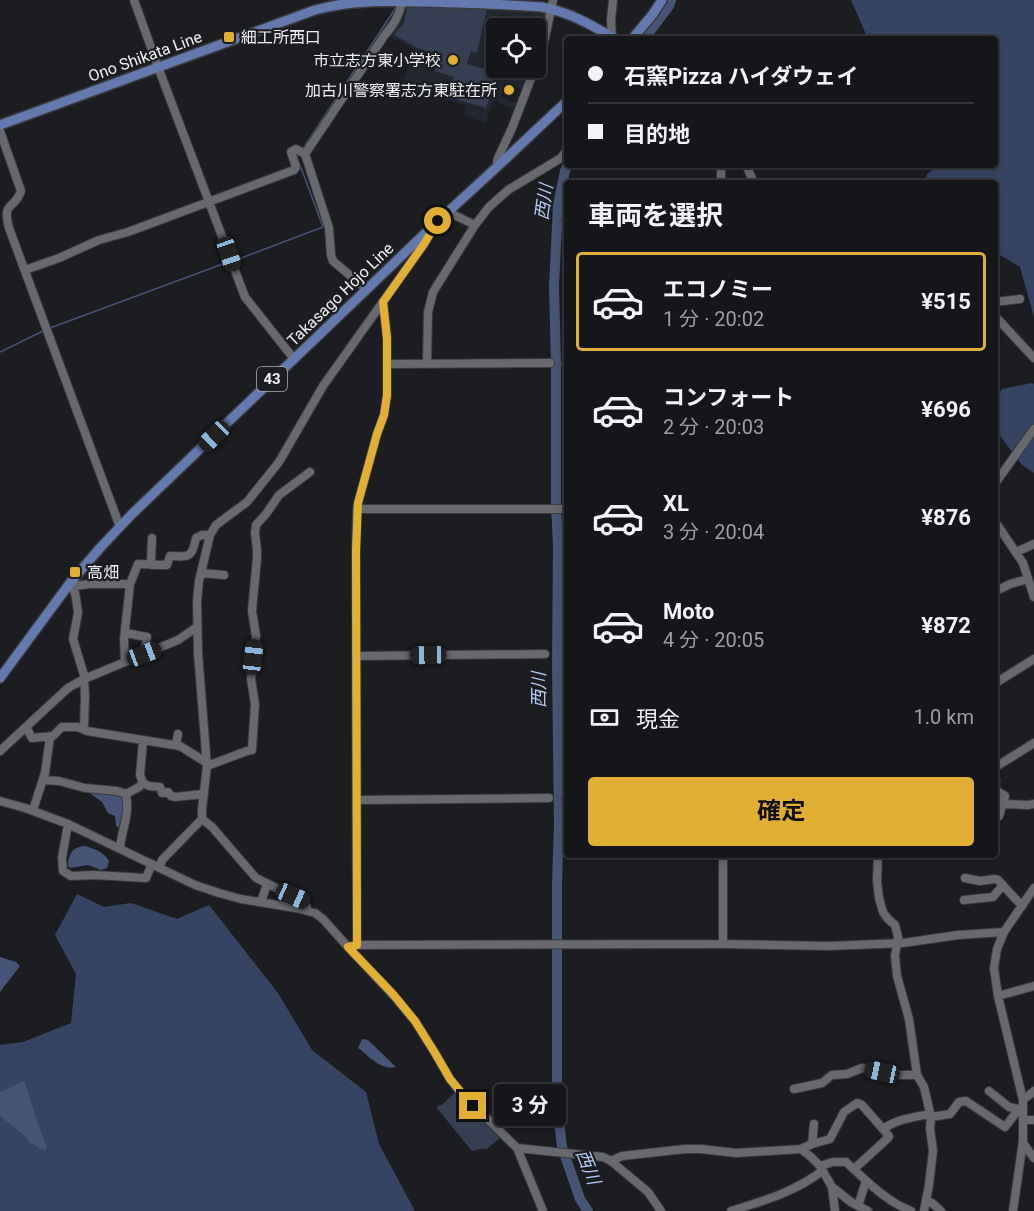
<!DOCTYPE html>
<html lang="ja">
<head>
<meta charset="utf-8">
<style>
	body { margin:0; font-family:Roboto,"Noto Sans JP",sans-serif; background:#1d1f22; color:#f1f3f6; height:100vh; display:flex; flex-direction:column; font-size:22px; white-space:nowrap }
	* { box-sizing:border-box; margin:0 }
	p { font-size:20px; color:#9d9fa2 }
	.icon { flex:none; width:33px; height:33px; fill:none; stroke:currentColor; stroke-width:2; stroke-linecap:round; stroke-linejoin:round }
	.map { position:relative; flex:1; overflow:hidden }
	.details { position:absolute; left:564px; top:180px; width:434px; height:678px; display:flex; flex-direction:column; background:#141619; border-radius:6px; box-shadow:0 3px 9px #0003,0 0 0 2px #333538 }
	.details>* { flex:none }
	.guide { position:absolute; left:564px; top:36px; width:434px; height:132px; border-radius:6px; box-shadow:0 3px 9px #0003,0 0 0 2px #333538; display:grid; align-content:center; height:132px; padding:0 24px; background:#141619 }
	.tools { position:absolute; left:486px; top:18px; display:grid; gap:12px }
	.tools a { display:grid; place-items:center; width:60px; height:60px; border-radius:6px; background:#141619; box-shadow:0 3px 9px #0003,0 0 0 2px #333538; font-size:30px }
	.end { position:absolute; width:27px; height:27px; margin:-14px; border:8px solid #e0af34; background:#111; box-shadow:0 0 0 3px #111 }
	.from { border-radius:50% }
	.bubble { position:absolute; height:42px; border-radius:6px; background:#141619; box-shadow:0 3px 9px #0003,0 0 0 2px #333538; font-size:20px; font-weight:700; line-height:42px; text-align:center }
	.car { position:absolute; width:18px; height:36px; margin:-18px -9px; border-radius:8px; box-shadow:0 0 4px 2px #0007; background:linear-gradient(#222 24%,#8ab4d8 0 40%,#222 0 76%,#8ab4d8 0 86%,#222 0) }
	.guide b { display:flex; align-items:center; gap:21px; height:57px; font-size:22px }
	.guide b+b { border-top:2px solid #333538 }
	.guide i { width:15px; height:15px; background:#f1f3f6 }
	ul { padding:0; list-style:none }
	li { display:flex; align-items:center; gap:18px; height:99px; margin:0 12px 9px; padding:0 12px; border:3px solid transparent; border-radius:6px }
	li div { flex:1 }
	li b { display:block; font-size:22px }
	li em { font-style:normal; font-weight:700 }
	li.on { border-color:#e0af34 }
	li>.icon { width:54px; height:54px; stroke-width:1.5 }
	h2 { padding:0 24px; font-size:27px; line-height:72px }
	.pay { display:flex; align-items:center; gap:15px; height:66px; padding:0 24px; font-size:22px }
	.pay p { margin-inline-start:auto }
	.cta { display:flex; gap:12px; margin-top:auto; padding:12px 24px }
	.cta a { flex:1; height:69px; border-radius:6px; background:#e0af34; color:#111; font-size:24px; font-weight:700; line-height:69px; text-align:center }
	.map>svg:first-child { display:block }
	.built { fill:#22262f }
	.green { fill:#353e53 }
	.forest { fill:#364463 }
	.water { fill:#465475 }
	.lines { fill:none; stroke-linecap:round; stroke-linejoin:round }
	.stream { stroke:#465475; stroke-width:1.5 }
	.river { stroke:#465475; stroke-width:10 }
	.minor-casing { stroke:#393a3d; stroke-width:10 }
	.major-casing { stroke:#393a3d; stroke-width:12 }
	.minor { stroke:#67696e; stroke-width:8 }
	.major { stroke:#647aaf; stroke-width:9 }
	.route { stroke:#e0af34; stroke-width:8 }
	.poi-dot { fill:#e0af34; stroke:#1b1d21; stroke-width:2 }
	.labels { text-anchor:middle; stroke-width:4.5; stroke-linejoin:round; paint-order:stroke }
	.shield { fill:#1b1d21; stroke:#afb0b3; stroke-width:1.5 }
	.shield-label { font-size:15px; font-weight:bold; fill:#eeeff2 }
	.poi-label { font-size:16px; fill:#eeeff2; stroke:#1b1d21; text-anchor:start }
	.street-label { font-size:16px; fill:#eeeff2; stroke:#1b1d21 }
	.water-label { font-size:18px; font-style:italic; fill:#b2c8f6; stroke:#1b1d21 }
</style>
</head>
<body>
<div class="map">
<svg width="1034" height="1211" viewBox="0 0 1034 1211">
	<rect width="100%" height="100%" fill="#1b1d21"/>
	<path class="built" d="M 404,4 L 548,10 L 543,33 L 536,55 L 536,28 L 496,28 L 496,68 L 532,68 L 523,90 L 507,83 L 501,96 L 517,103 L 515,110 L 494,101 L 485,123 L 464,115 L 466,106 L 444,99 L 438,94 L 439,87 L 427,83 L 423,94 L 401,86 L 415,49 L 387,35 L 396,24 L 400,21 Z"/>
	<path class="green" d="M 407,7 L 487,9 L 477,53 L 471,51 L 467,64 L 500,73 L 486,108 L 448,97 L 454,77 L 435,71 L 439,56 L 418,48 L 394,35 L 404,23 Z
		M 456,1091 L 500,1138 L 487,1149 L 481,1149 L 472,1151 L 436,1107 L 443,1104 Z"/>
	<path class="forest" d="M 851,0 L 1034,0 L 1034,317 L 1020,267 L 995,252 L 994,183 L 924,183 C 925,179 927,173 931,171 C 945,162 978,165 994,165 L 994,39 L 868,39 Z
		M 1032,383 L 1034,384 L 1034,473 L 1022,465 L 995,429 L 995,400 L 1002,389 Z
		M 77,894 L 104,907 L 131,903 L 177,919 L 209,905 L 278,993 L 312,1050 L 366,1092 L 379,1144 L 415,1211 L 0,1211 L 0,1045 L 23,1042 L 71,1023 L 76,974 L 55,935 Z"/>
	<path class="water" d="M 92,791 L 120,794 L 125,798 L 122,825 L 119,828 L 116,826 L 115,816 L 108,813 L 102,802 L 91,794 Z
		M 84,846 C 96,849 102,851 109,861 L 107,868 L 101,870 L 88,865 L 70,868 L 68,866 C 68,855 72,847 84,846 Z
		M 0,957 L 16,962 L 20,966 L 0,992 Z
		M 362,1039 L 368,1040 L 396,1067 C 383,1071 370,1058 361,1050 L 358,1048 Z
		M 24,1081 C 32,1103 37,1125 47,1147 L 45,1151 L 29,1142 L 26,1137 L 0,1116 L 0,1092 Z"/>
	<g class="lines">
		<path class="stream" d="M 302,150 L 397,6
			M 236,260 L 323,227 L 297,157 L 299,154
			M 50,328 L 228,262
			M 0,352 L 43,331"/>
		<path class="river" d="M 644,39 L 669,6 L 671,0
			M 568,165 L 565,171 L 558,205 L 554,286 L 556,364 L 556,504 L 558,546 L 557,665 L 559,824 L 557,884 L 557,1103 L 562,1147 L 580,1199 L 588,1211"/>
		<defs>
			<path id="minor" d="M 134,0 L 158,67 L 245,297 L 294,359
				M 612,37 L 611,20 L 613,0
				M 536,67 L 545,38 L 553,0
				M 0,131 L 21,191 C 14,211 2,200 9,228 L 120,527
				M 305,154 L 384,36 C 394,24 399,17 402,1
				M 499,165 L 497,162 L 498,158 L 512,128 L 535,68
				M 721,165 L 721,183
				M 746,165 L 754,183
				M 448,212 L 475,225
				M 566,219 L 567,219
				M 25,270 L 59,258 L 99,240 L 128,232 L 294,170 L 296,167 L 291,152 L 296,149 L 305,154 L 329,228 L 331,255 L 333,261 L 366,289
				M 994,302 L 1020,299
				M 994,315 L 1034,358
				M 427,363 L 428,312 L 433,292 L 475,225 L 489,207 L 508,190 L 561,158 L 567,150
				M 388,364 L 550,363
				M 566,364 L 567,363
				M 994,485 L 1034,429
				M 357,509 L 567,509
				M 994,520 L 1023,563 L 1034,597
				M 152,538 L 151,561 L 152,565
				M 1016,552 L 1034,544
				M 201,573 L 224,575
				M 70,583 L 75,593 L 77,605 L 78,613 L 73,639 L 84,675 L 85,697 L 84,729
				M 70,583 L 75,586 L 89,584 L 130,584 L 124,639 L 125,661
				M 130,584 L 138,564 L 167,565 L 170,556 C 189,557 192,558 196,538 L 202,535 L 210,535
				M 994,592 L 1010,584 L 1028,579
				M 125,633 L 147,637 L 144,654
				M 357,656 L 545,654
				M 994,684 L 1034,659
				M 26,727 L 32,738 L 53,736 L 62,727 L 78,727 L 87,731 L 180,746 L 207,763
				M 143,741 L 140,775 L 143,783 L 149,786 L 160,787 L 162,793 L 168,792 L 171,796 L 175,797 L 203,794
				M 176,745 L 178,734
				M 0,751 L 68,688 L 84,679 L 178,640 L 197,627
				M 207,766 L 247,751 L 252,750 L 255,704 L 251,679 L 256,636 L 252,611 L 257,558 L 257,550 L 255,533 L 256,525 L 266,514 L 279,495 L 310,472
				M 994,768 L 1034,743
				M 994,778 L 996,781 L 995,784 L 997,791 L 1005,796 L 999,816
				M 43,780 L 59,781 L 85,788 L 117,791 L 126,794 C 130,816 122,827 120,848
				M 126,794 L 139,787 L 143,783
				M 566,799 L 567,799
				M 357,800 L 549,798
				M 0,801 L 25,808 L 68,824 L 195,885 L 219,893 L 241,899 L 296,908 L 315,913 L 323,919 L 348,947 L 357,945 L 723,944 L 829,946 L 903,943 L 958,935 L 1004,932
				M 1003,804 L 1028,805 L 1034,804
				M 33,810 L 45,773 L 50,737
				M 68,824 L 62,858 L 63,871 L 71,876 L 94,875 L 146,878 L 152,864
				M 878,855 L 877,881 L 879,898 L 883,912 L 888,919 L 895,925 L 898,937 L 895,956 L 897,976 L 909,1019 L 917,1075 L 924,1087 L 931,1117 L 930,1129 L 933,1151 L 929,1185 L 924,1211
				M 159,868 L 162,860 L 202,819
				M 965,878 L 980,881 L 995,879 L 998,880 L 1022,906
				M 964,900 L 993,897 L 1003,885
				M 261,902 L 267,884
				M 308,911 L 305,902 L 256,878 L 212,827 L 202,819 L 202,809 L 207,766 L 198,653 L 197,601 L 199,581 L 210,535 L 216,525 L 247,502 L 279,462 L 323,386 L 424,244 L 433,228
				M 723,944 L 723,855
				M 357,945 L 356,551 L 357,509 L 358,503 L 377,434 L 384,415 L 387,395 L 387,338 L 383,302
				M 348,947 L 393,995 L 415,1021 L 435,1053 L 450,1079 L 460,1092 L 517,1148 L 543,1211
				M 998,996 L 1034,986
				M 794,1089 L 822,1083 L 832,1075 L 847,1074 L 862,1068 L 895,1075 L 917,1075
				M 989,1091 L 1009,1107 L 1019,1109
				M 1023,1100 L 1034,1091
				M 931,1117 L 950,1114 L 959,1102 L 966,1101 L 1005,1127 L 1019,1109 L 1023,1108
				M 1024,1120 L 1034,1120
				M 1023,1143 L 1034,1158
				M 812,1144 L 814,1124
				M 517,1148 L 603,1157 L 611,1161 L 648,1192 L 661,1211
				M 801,1149 L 812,1144 L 830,1139 L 844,1112 L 857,1103 L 862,1105 L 883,1129 C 897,1119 914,1117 930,1114
				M 611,1161 L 622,1156 L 685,1149 L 701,1149 L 736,1153 L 801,1149 L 811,1157 L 820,1166 L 832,1187 L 851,1202 L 868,1211
				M 820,1166 L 833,1162 L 846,1162 C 866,1180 885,1201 911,1211
				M 854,1169 L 888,1138 L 889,1136 L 883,1129
				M 832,1187 L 835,1211
				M 926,1200 L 932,1203 L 941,1211
				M 858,1206 L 866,1181
				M 731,1211 C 763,1201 795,1192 822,1171
				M 1013,1211 L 1023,1141 L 1023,1100 L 998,996 L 994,968 L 997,949 L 1004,932 L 1034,888"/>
			<path id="major" d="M 632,39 L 653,14 L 662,0
				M 0,125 L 315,10 C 351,0 384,1 421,2 C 461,3 502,4 542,7 C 569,12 592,25 615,39
				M 0,678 L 70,583 L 100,548 L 131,515 L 438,221 L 499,165 L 567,101"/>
		</defs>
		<use href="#minor" class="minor-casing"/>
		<use href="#major" class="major-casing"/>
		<use href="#minor" class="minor"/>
		<use href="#major" class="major"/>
	</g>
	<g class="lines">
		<path class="route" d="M 438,221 L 424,244 L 383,302 L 387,338 L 387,395 L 384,415 L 377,434 L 358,503 L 356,551 L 357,945 L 348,947 L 393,994 L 415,1021 L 435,1053 L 450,1079 L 473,1106"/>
	</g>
	<g class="poi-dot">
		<rect x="223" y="31" width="12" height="12" rx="3"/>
		<circle cx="453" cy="60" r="6"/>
		<circle cx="509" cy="90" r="6"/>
		<rect x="69" y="566" width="12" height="12" rx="3"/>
	</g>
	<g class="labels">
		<rect class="shield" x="257" y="367" width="30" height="24" rx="4.5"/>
		<g class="shield-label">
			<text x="272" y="384">43</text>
		</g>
		<g class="poi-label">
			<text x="241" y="43">細工所西口</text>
			<text x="441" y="66" text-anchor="end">市立志方東小学校</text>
			<text x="497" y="96" text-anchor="end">加古川警察署志方東駐在所</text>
			<text x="87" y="578">高畑</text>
		</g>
		<g class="street-label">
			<text transform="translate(145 56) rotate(-20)" y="6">Ono Shikata Line</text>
			<text transform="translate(340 294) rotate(-44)" y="6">Takasago Hojo Line</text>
		</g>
		<g class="water-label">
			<text transform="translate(544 202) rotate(-82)" y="6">西川</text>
			<text transform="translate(539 690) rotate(-90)" y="6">西川</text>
			<text transform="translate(588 1167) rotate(68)" y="6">西川</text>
		</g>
	</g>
</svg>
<div class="tools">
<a><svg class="icon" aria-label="locate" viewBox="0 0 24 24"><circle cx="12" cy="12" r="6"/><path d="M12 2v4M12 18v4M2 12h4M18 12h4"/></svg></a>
</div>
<i class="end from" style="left:438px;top:221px"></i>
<i class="end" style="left:473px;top:1106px"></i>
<div class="bubble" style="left:494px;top:1084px;width:72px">3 分</div>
<i class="car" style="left:229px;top:254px;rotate:161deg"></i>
<i class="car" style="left:214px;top:436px;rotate:226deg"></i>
<i class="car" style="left:144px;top:654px;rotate:69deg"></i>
<i class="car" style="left:428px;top:655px;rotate:269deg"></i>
<i class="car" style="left:253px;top:657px;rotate:7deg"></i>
<i class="car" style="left:293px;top:896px;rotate:114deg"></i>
<i class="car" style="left:882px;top:1072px;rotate:282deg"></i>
<div class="guide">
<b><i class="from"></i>石窯Pizza ハイダウェイ</b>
<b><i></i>目的地</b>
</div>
<section class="details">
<h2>車両を選択</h2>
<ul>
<li class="on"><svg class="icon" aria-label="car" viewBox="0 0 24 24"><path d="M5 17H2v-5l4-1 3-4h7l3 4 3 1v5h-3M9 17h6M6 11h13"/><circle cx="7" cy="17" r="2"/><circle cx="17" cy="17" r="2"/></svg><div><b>エコノミー</b><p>1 分 · 20:02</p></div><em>¥515</em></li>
<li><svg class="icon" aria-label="car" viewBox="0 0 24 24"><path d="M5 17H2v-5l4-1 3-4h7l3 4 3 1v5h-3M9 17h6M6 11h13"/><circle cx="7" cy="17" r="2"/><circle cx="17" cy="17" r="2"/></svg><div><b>コンフォート</b><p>2 分 · 20:03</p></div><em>¥696</em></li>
<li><svg class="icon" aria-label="car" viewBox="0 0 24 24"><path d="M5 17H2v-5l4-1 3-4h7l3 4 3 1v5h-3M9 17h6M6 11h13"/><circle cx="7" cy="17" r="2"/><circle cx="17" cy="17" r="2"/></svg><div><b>XL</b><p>3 分 · 20:04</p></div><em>¥876</em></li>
<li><svg class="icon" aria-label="car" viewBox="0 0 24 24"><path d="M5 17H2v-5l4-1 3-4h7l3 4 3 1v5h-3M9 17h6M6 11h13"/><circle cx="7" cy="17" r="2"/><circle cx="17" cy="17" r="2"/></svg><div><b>Moto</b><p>4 分 · 20:05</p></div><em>¥872</em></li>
</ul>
<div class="pay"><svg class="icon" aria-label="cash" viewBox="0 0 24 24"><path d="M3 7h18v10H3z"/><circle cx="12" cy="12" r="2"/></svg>現金<p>1.0 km</p></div>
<div class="cta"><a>確定</a></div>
</section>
</div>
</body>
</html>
